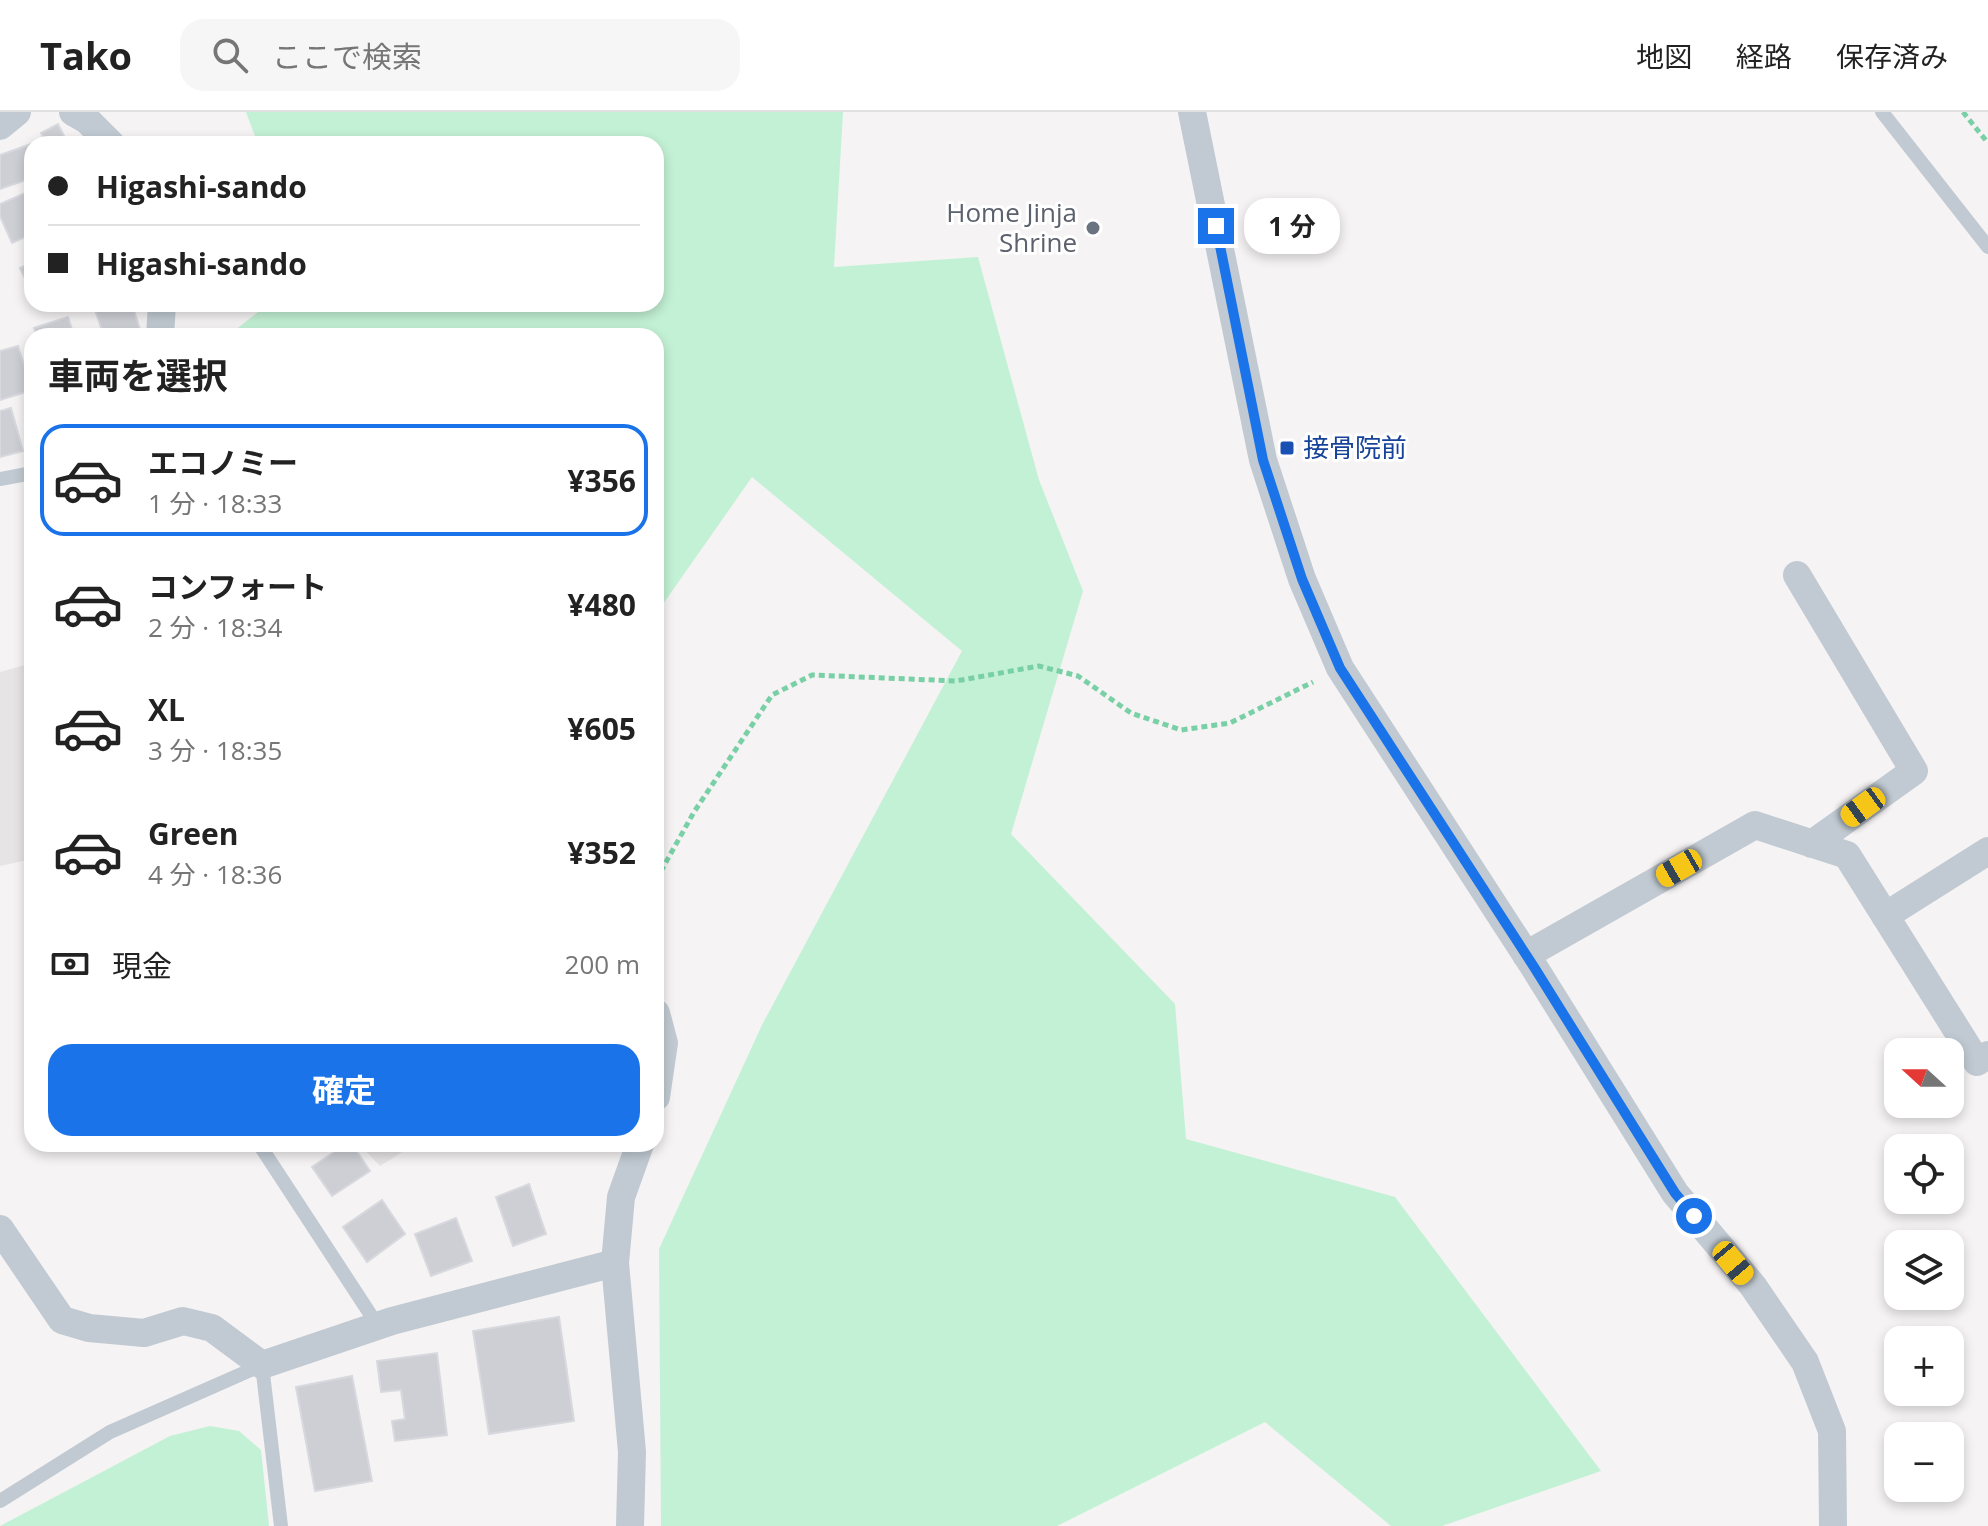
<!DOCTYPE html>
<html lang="ja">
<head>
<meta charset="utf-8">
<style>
	body { margin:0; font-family:"Open Sans","Noto Sans JP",sans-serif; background:#f6f6f6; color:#222; height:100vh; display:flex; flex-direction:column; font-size:30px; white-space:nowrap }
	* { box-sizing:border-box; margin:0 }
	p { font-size:26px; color:#767676 }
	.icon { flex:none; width:44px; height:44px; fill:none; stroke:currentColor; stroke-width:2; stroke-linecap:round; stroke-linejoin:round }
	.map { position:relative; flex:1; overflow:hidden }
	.details { position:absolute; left:24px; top:216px; width:640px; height:824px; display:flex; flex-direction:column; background:#fff; border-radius:24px; box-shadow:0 4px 12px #0003 }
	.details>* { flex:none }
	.guide { position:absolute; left:24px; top:24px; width:640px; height:176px; border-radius:24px; box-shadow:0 4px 12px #0003; display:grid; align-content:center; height:176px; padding:0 24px; background:#fff }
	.needle { width:52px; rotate:291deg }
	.tools { position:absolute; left:1884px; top:926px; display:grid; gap:16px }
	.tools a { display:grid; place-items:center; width:80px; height:80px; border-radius:16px; background:#fff; box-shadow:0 4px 12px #0003; font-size:40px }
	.end { position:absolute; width:36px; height:36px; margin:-18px; border:10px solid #1a73e8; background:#fff; box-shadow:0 0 0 4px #fff }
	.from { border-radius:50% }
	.bubble { position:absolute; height:56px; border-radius:24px; background:#fff; box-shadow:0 4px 12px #0003; font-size:26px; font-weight:700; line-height:56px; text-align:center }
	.car { position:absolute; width:24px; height:48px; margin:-24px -12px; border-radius:10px; box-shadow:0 0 6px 2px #0007; background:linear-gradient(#f5c518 24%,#345 0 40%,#f5c518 0 76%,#345 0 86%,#f5c518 0) }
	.guide b { display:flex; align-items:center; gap:28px; height:76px; font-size:30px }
	.guide b+b { border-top:2px solid #e0e0e0 }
	.guide i { width:20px; height:20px; background:#222 }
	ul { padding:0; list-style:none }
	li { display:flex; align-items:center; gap:24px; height:112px; margin:0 16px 12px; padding:0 8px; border:4px solid transparent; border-radius:24px }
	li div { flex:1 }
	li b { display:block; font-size:30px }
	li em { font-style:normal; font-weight:700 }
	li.current { border-color:#1a73e8 }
	li>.icon { width:72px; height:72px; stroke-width:1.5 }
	h2 { padding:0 24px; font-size:36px; line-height:96px }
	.pay { display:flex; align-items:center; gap:20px; height:88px; padding:0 24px; font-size:30px }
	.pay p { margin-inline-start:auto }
	.button { display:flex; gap:16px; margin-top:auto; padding:16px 24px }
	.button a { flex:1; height:92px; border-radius:24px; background:#1a73e8; color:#fff; font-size:32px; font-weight:700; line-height:92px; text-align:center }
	header { display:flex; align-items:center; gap:48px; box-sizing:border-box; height:112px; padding:0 40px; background:#fff; border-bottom:2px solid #e0e0e0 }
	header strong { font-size:38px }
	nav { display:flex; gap:44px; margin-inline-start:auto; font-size:28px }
	.search { width:560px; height:72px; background:#f6f6f6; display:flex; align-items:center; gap:20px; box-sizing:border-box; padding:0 28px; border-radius:24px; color:#767676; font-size:30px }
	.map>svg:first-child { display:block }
	.education { fill:#e6e4e5 }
	.green { fill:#c3f1d5 }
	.building { fill:#cdcfd5; stroke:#d7d9de; stroke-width:2 }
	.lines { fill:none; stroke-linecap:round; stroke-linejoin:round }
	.path { stroke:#7ad0a6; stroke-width:5; stroke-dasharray:6 4; stroke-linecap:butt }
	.service { stroke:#c1cad2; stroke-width:14 }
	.minor { stroke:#c1cad2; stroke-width:28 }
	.route { stroke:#1a73e8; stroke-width:10 }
	.worship-dot { fill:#6b7280; stroke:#fff; stroke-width:3 }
	.transit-dot { fill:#1a4fb4; stroke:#fff; stroke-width:3 }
	.labels { text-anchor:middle; stroke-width:6; stroke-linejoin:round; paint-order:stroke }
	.worship-label { font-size:26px; fill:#5b616d; stroke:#fff; text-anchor:end }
	.transit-label { font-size:26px; fill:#164399; stroke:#fff; text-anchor:start }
</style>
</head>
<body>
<header>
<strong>Tako</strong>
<div class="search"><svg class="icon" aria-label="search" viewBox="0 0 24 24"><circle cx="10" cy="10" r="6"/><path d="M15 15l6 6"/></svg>ここで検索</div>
<nav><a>地図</a><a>経路</a><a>保存済み</a></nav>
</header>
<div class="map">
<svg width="1988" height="1414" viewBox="0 0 1988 1414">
	<rect width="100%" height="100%" fill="#f5f3f3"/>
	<path class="education" d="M 32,551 L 32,747 L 0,754 L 0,560 Z
		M 359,1032 L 415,1032 L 380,1054 Z"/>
	<path class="green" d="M 246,0 L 843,0 L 834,155 L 978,145 L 1039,368 L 1083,479 L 1011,722 L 1175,892 L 1186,1027 L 1395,1085 L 1601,1359 L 1442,1414 L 1391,1414 L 1265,1310 L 1057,1414 L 661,1414 L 659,1137 L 762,913 L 962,539 L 752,365 L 656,502 L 656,224 L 228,224 L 268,192 L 656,192 L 656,32 L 258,32 Z
		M 210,1314 L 239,1319 L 261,1338 L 269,1414 L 0,1414 L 170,1324 Z"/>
	<path class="building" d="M 58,12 L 68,32 L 46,32 L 41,21 Z
		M 31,32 L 32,66 L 0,77 L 0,43 Z
		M 32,78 L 32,122 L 12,131 L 0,104 L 0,92 Z
		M 32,150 L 32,181 L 20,156 Z
		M 93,192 L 132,192 L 142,224 L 104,224 Z
		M 68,205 L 74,224 L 37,224 L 34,216 Z
		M 18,234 L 32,278 L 0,288 L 0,239 Z
		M 11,296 L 23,339 L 0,345 L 0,299 Z
		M 346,1032 L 352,1032 L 370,1059 L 332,1084 L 312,1055 Z
		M 529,1072 L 546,1122 L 513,1134 L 496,1085 Z
		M 382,1088 L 405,1122 L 367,1150 L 343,1115 Z
		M 456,1106 L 472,1149 L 431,1164 L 415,1122 Z
		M 559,1205 L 574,1309 L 489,1322 L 473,1219 Z
		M 437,1241 L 447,1323 L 395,1329 L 392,1309 L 405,1307 L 401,1278 L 381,1280 L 377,1249 Z
		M 352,1264 L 372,1369 L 315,1379 L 296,1275 Z"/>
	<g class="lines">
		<path class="path" d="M 1963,0 L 1988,31
			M 656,768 L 694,700 L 772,583 L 812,563 L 956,569 L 1039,554 L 1078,564 L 1131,601 L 1181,618 L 1230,611 L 1313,570"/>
		<path class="service" d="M 1882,0 L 1988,135
			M 0,367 L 32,361
			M 259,1032 L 378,1214
			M 0,1389 L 110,1320 L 262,1253 L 281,1414"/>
		<path class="minor" d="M 73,0 L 87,8 L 111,32
			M 1192,0 L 1263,348 L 1302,467 L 1340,556 L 1534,855 L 1675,1081 L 1753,1174 L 1805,1250 L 1832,1319 L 1833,1414
			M 0,14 L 17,0
			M 160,224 L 162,192
			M 1797,463 L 1914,659 L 1812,732
			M 1885,804 L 1988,739
			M 1526,843 L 1755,713 L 1847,743 L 1977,950 L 1988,943
			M 656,901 L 664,931 L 656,985
			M 0,1117 L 62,1208 L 89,1216 L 144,1221 L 183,1209 L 212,1216 L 262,1253 L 392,1209 L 615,1151 L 632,1340 L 630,1414
			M 615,1151 L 621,1085 L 640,1032"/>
	</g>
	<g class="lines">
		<path class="route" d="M 1216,114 L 1263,348 L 1302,467 L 1340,556 L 1534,855 L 1675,1081 L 1694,1104"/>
	</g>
	<circle class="worship-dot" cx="1093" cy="116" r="8"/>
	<rect class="transit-dot" x="1279" y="328" width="16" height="16" rx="4"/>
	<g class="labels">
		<g class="worship-label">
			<text x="1077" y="110">Home Jinja<tspan x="1077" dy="30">Shrine</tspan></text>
		</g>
		<g class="transit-label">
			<text x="1303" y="345">接骨院前</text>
		</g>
	</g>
</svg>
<div class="tools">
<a><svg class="needle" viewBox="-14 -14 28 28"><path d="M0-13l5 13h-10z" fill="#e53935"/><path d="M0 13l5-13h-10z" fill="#767676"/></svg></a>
<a><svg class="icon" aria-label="locate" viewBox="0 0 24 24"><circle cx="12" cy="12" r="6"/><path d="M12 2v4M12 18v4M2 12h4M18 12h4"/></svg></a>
<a><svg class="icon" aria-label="layers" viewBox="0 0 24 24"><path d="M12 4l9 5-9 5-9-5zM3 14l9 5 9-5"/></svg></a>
<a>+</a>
<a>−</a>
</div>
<i class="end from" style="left:1694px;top:1104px"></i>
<i class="end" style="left:1216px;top:114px"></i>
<div class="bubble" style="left:1244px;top:86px;width:96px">1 分</div>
<i class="car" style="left:1863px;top:695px;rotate:234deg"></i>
<i class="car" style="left:1679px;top:756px;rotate:240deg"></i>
<i class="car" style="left:1733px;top:1151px;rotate:140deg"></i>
<div class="guide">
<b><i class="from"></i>Higashi-sando</b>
<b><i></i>Higashi-sando</b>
</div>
<section class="details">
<h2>車両を選択</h2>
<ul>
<li class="current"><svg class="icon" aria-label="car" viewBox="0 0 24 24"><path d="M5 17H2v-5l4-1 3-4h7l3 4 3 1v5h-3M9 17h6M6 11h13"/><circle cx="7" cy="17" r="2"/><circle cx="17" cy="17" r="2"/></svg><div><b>エコノミー</b><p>1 分 · 18:33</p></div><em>¥356</em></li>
<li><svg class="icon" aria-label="car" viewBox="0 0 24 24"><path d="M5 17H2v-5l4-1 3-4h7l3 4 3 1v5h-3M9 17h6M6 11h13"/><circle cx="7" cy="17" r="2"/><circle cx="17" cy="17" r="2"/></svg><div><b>コンフォート</b><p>2 分 · 18:34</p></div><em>¥480</em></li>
<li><svg class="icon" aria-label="car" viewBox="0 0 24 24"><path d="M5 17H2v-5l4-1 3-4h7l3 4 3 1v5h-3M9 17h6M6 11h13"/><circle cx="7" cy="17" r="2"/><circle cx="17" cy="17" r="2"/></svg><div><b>XL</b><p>3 分 · 18:35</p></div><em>¥605</em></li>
<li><svg class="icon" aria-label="car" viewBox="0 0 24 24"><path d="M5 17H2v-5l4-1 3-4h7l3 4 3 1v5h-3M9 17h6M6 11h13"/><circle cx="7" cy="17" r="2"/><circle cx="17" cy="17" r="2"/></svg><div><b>Green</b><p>4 分 · 18:36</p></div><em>¥352</em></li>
</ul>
<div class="pay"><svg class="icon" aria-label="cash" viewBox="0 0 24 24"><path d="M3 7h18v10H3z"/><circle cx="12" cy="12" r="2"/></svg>現金<p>200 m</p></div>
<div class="button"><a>確定</a></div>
</section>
</div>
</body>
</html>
